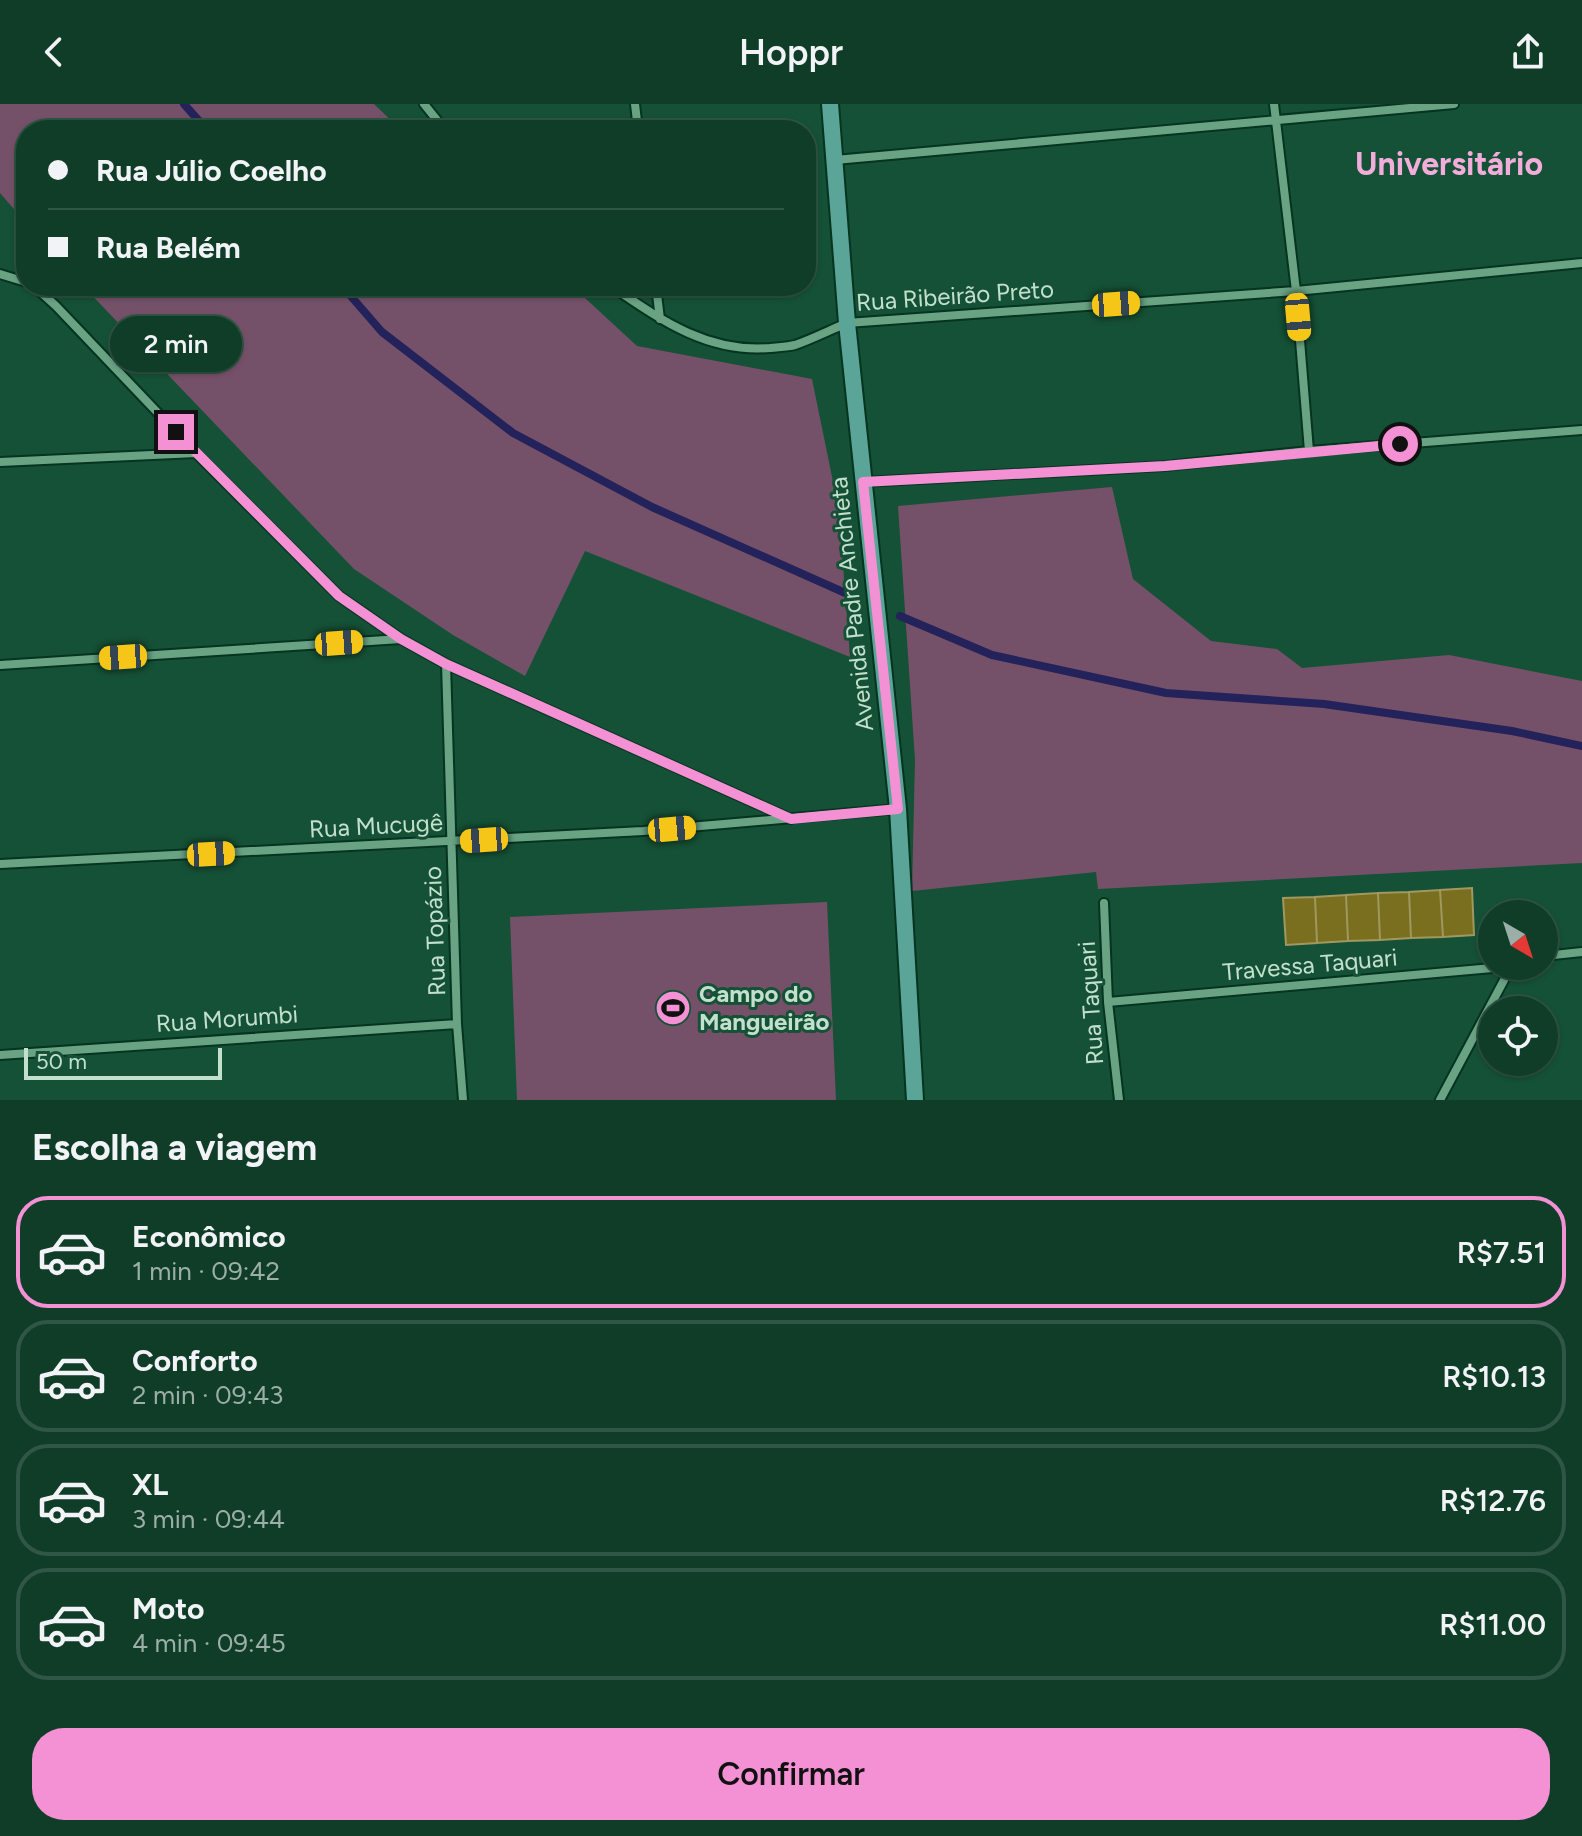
<!DOCTYPE html>
<html lang="pt">
<head>
<meta charset="utf-8">
<style>
	body { margin:0; font-family:Figtree,sans-serif; background:#194430; color:#f1f3f6; height:100vh; display:flex; flex-direction:column; font-size:30px; white-space:nowrap }
	* { box-sizing:border-box; margin:0 }
	p { font-size:26px; color:#9caea8 }
	.icon { flex:none; width:44px; height:44px; fill:none; stroke:currentColor; stroke-width:2; stroke-linecap:round; stroke-linejoin:round }
	.map { position:relative; height:996px; overflow:hidden }
	.side { display:flex; flex-direction:column; background:#103d28; flex:1 }
	.side>* { flex:none }
	.hud { position:absolute; left:16px; top:16px; width:800px; height:176px; border-radius:32px; box-shadow:0 2px 6px #0004,0 0 0 2px #305645; display:grid; align-content:center; height:176px; padding:0 32px; background:#103d28 }
	.needle { width:52px; rotate:141deg }
	.fabs { position:absolute; left:1478px; top:796px; display:grid; gap:16px }
	.fabs a { display:grid; place-items:center; width:80px; height:80px; border-radius:50%; background:#103d28; box-shadow:0 2px 6px #0004,0 0 0 2px #305645; font-size:40px }
	.scale { position:absolute; left:24px; bottom:20px; width:198px; box-sizing:border-box; padding-left:8px; border:4px solid #c3e0cf; border-top:0; font-size:22px; line-height:28px; white-space:nowrap; color:#c3e0cf; -webkit-text-stroke:6px #155136; paint-order:stroke }
	.end { position:absolute; width:36px; height:36px; margin:-18px; border:10px solid #f491d4; background:#111; box-shadow:0 0 0 4px #111 }
	.from { border-radius:50% }
	.bubble { position:absolute; height:56px; border-radius:28px; background:#103d28; box-shadow:0 2px 6px #0004,0 0 0 2px #305645; font-size:26px; font-weight:600; line-height:56px; text-align:center }
	.car { position:absolute; width:24px; height:48px; margin:-24px -12px; border-radius:10px; box-shadow:0 0 6px 2px #0007; background:linear-gradient(#f5c518 24%,#345 0 40%,#f5c518 0 76%,#345 0 86%,#f5c518 0) }
	.hud b { display:flex; align-items:center; gap:28px; height:76px; font-size:30px }
	.hud b+b { border-top:2px solid #305645 }
	.hud i { width:20px; height:20px; background:#f1f3f6 }
	ul { padding:0; list-style:none }
	li { display:flex; align-items:center; gap:24px; height:112px; margin:0 16px 12px; padding:0 16px; border:4px solid #305645; border-radius:32px }
	li div { flex:1 }
	li b { display:block; font-size:30px }
	li em { font-style:normal; font-weight:600 }
	li.current { border-color:#f491d4 }
	li>.icon { width:72px; height:72px; stroke-width:1.5 }
	h2 { padding:0 32px; font-size:36px; line-height:96px }
	.primary-button { display:flex; gap:16px; margin-top:auto; padding:16px 32px }
	.primary-button a { flex:1; height:92px; border-radius:32px; background:#f491d4; color:#111; font-size:32px; font-weight:600; line-height:92px; text-align:center }
	header { display:flex; justify-content:space-between; align-items:center; height:104px; padding:0 32px; background:#103d28; font-size:36px; font-weight:600 }
	.map>svg:first-child { display:block }
	.green { fill:#755169 }
	.lines { fill:none; stroke-linecap:round; stroke-linejoin:round }
	.stream { stroke:#24225a; stroke-width:8 }
	.building { fill:#7a6e1f; stroke:#a19860; stroke-width:2 }
	.street-casing { stroke:#053420; stroke-width:12 }
	.secondary-casing { stroke:#053420; stroke-width:20 }
	.street { stroke:#6aa384; stroke-width:8 }
	.secondary { stroke:#5ba498; stroke-width:16 }
	.route { stroke:#f491d4; stroke-width:10 }
	.labels { text-anchor:middle; stroke-width:6; stroke-linejoin:round; paint-order:stroke }
	.street-label { font-size:24px; fill:#c3e0cf; stroke:#155136 }
	.poi-label { font-size:24px; font-weight:bold; fill:#c3e0cf; stroke:#155136; text-anchor:start }
	.district-label { font-size:32px; font-weight:bold; fill:#f3addb; stroke:#155136 }
</style>
</head>
<body>
<header><svg class="icon" aria-label="back" viewBox="0 0 24 24"><path d="M15 5l-7 7 7 7"/></svg>Hoppr<svg class="icon" aria-label="share" viewBox="0 0 24 24"><path d="M12 15V3M7 8l5-5 5 5M5 13v7h14v-7"/></svg></header>
<div class="map">
<svg width="1582" height="996" viewBox="0 0 1582 996">
	<rect width="100%" height="100%" fill="#155136"/>
	<path class="green" d="M 0,0 L 374,0 L 401,26 L 26,26 L 26,119 L 0,89 Z
		M 83,182 L 572,182 L 637,242 L 812,275 L 839,407 L 850,553 L 585,447 L 525,572 L 453,531 L 354,465 Z
		M 1112,383 L 1133,475 L 1211,537 L 1277,545 L 1302,564 L 1449,551 L 1582,577 L 1582,759 L 1098,785 L 1096,768 L 912,787 L 915,656 L 898,402 Z
		M 827,798 L 836,996 L 517,996 L 510,813 Z"/>
	<g class="lines">
		<path class="stream" d="M 184,0 L 207,26
			M 342,182 L 382,228 L 513,329 L 652,403 L 852,492
			M 900,512 L 992,551 L 1166,589 L 1324,600 L 1512,627 L 1582,642"/>
	</g>
	<path class="building" d="M 1472,784 L 1474,831 L 1443,833 L 1440,786 Z
		M 1440,786 L 1443,833 L 1411,834 L 1409,788 Z
		M 1409,788 L 1411,834 L 1380,836 L 1378,789 Z
		M 1378,789 L 1380,836 L 1348,837 L 1346,791 Z
		M 1346,791 L 1348,837 L 1317,839 L 1315,793 Z
		M 1315,793 L 1317,839 L 1286,841 L 1283,794 Z"/>
	<g class="lines">
		<defs>
			<path id="street" d="M 424,0 L 445,26
				M 635,0 L 638,26
				M 1274,0 L 1296,187 L 1309,347
				M 835,56 L 1454,0
				M 0,170 L 26,178
				M 34,182 L 56,202 L 196,349 L 339,492 L 401,535 L 446,560 L 791,715
				M 611,182 C 661,216 707,249 770,244 C 778,243 787,243 795,241 C 812,235 830,226 847,219 L 1296,187 L 1582,159
				M 656,182 L 660,215
				M 0,358 L 196,349
				M 863,378 L 1165,362 L 1309,347 L 1582,326
				M 446,560 L 457,920 L 463,996
				M 0,561 L 401,535
				M 0,760 L 643,727 L 897,705
				M 1104,799 L 1108,898 L 1119,996
				M 1544,852 L 1582,848
				M 1108,898 L 1515,862
				M 0,951 L 457,920
				M 1440,996 L 1511,863"/>
			<path id="secondary" d="M 830,0 L 847,219 L 898,705 L 915,996"/>
		</defs>
		<use href="#street" class="street-casing"/>
		<use href="#secondary" class="secondary-casing"/>
		<use href="#street" class="street"/>
		<use href="#secondary" class="secondary"/>
	</g>
	<g class="lines">
		<path class="route" d="M 176,328 L 339,492 L 401,535 L 446,560 L 791,715 L 898,705 L 863,378 L 1165,362 L 1400,340"/>
	</g>
	<defs>
		<symbol id="stadium-disc" viewBox="-11 -11 22 22"><circle r="9.5" fill="#f491d4" stroke="#155136"/><path d="M0-5a6.5 5 0 1 0 0 10a6.5 5 0 1 0 0-10ZM-3.5-1.8h7v3.6h-7Z" fill="#111"/></symbol>
	</defs>
	<g fill-rule="evenodd">
		<use href="#stadium-disc" x="653" y="884" width="40" height="40"/>
	</g>
	<g class="labels">
		<g class="street-label">
			<text transform="translate(955 192) rotate(-4)" y="8">Rua Ribeirão Preto</text>
			<text transform="translate(852 500) rotate(-96)" y="8">Avenida Padre Anchieta</text>
			<text transform="translate(376 722) rotate(-3)" y="8">Rua Mucugê</text>
			<text transform="translate(435 827) rotate(-92)" y="8">Rua Topázio</text>
			<text transform="translate(1310 861) rotate(-5)" y="8">Travessa Taquari</text>
			<text transform="translate(1091 899) rotate(-94)" y="8">Rua Taquari</text>
			<text transform="translate(227 915) rotate(-4)" y="8">Rua Morumbi</text>
		</g>
		<g class="poi-label">
			<text x="699" y="898">Campo do<tspan x="699" dy="28">Mangueirão</tspan></text>
		</g>
		<g class="district-label">
			<text x="1449" y="71">Universitário</text>
		</g>
	</g>
</svg>
<div class="fabs">
<a><svg class="needle" viewBox="-14 -14 28 28"><path d="M0-13l5 13h-10z" fill="#e53935"/><path d="M0 13l5-13h-10z" fill="#9caea8"/></svg></a>
<a><svg class="icon" aria-label="locate" viewBox="0 0 24 24"><circle cx="12" cy="12" r="6"/><path d="M12 2v4M12 18v4M2 12h4M18 12h4"/></svg></a>
</div>
<div class="scale">50 m</div>
<i class="end from" style="left:1400px;top:340px"></i>
<i class="end" style="left:176px;top:328px"></i>
<div class="bubble" style="left:110px;top:212px;width:132px">2 min</div>
<i class="car" style="left:1116px;top:200px;rotate:86deg"></i>
<i class="car" style="left:1298px;top:213px;rotate:175deg"></i>
<i class="car" style="left:339px;top:539px;rotate:86deg"></i>
<i class="car" style="left:123px;top:553px;rotate:266deg"></i>
<i class="car" style="left:672px;top:725px;rotate:85deg"></i>
<i class="car" style="left:484px;top:736px;rotate:266deg"></i>
<i class="car" style="left:211px;top:750px;rotate:87deg"></i>
<div class="hud">
<b><i class="from"></i>Rua Júlio Coelho</b>
<b><i></i>Rua Belém</b>
</div>
</div>
<section class="side">
<h2>Escolha a viagem</h2>
<ul>
<li class="current"><svg class="icon" aria-label="car" viewBox="0 0 24 24"><path d="M5 17H2v-5l4-1 3-4h7l3 4 3 1v5h-3M9 17h6M6 11h13"/><circle cx="7" cy="17" r="2"/><circle cx="17" cy="17" r="2"/></svg><div><b>Econômico</b><p>1 min · 09:42</p></div><em>R$7.51</em></li>
<li><svg class="icon" aria-label="car" viewBox="0 0 24 24"><path d="M5 17H2v-5l4-1 3-4h7l3 4 3 1v5h-3M9 17h6M6 11h13"/><circle cx="7" cy="17" r="2"/><circle cx="17" cy="17" r="2"/></svg><div><b>Conforto</b><p>2 min · 09:43</p></div><em>R$10.13</em></li>
<li><svg class="icon" aria-label="car" viewBox="0 0 24 24"><path d="M5 17H2v-5l4-1 3-4h7l3 4 3 1v5h-3M9 17h6M6 11h13"/><circle cx="7" cy="17" r="2"/><circle cx="17" cy="17" r="2"/></svg><div><b>XL</b><p>3 min · 09:44</p></div><em>R$12.76</em></li>
<li><svg class="icon" aria-label="car" viewBox="0 0 24 24"><path d="M5 17H2v-5l4-1 3-4h7l3 4 3 1v5h-3M9 17h6M6 11h13"/><circle cx="7" cy="17" r="2"/><circle cx="17" cy="17" r="2"/></svg><div><b>Moto</b><p>4 min · 09:45</p></div><em>R$11.00</em></li>
</ul>
<div class="primary-button"><a>Confirmar</a></div>
</section>
</body>
</html>
